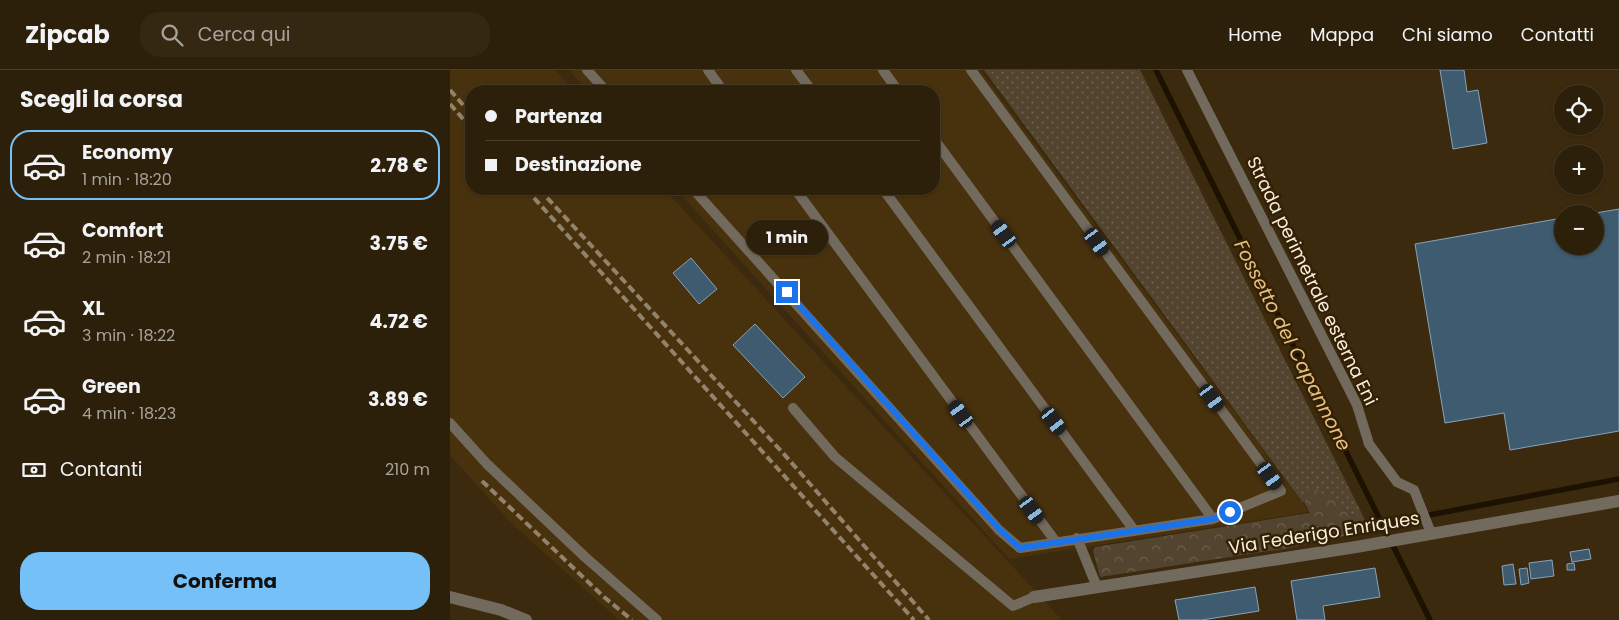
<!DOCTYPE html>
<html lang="it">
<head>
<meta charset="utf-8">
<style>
	body { margin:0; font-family:Poppins,sans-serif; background:#352813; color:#f1f3f6; height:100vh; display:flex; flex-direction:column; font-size:19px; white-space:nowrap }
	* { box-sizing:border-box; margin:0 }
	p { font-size:16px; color:#a7a39c }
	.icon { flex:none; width:28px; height:28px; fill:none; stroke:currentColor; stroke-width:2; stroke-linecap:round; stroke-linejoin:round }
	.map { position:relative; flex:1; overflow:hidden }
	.drawer { display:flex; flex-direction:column; background:#2d200a; width:450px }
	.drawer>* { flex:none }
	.banner { position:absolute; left:15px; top:15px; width:475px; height:110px; border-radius:20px; box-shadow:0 1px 4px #0004,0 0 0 1px #483e2b; display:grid; align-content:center; height:110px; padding:0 20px; background:#2d200a }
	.buttons { position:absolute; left:1104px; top:15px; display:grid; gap:10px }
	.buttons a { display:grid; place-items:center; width:50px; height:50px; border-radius:50%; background:#2d200a; box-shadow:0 1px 4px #0004,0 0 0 1px #483e2b; font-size:25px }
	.end { position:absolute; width:22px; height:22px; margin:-11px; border:6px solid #1a73e8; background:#fff; box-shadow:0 0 0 2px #fff }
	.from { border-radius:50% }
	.bubble { position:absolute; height:35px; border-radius:18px; background:#2d200a; box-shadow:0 1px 4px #0004,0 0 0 1px #483e2b; font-size:16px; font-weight:700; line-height:35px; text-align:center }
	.car { position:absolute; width:15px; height:30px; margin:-15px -8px; border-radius:6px; box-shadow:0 0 4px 1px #0007; background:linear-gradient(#222 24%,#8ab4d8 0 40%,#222 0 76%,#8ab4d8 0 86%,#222 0) }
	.banner b { display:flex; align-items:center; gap:18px; height:48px; font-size:19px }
	.banner b+b { border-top:1px solid #483e2b }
	.banner i { width:12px; height:12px; background:#f1f3f6 }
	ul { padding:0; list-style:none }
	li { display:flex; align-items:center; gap:15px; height:70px; margin:0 10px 8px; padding:0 10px; border:2px solid transparent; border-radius:20px }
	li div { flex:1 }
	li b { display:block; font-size:19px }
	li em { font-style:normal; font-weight:700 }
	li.active { border-color:#75c0f6 }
	li>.icon { width:45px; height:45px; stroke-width:1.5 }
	h2 { padding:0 20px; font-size:22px; line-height:60px }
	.pay { display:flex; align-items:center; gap:12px; height:55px; padding:0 20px; font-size:19px }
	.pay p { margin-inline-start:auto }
	.action { display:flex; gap:10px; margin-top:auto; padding:10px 20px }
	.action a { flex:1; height:58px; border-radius:20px; background:#75c0f6; color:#111; font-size:20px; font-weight:700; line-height:58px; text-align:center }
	header { display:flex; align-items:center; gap:30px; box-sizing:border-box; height:70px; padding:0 25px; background:#2d200a; border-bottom:1px solid #483e2b }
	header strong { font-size:24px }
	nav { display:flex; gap:28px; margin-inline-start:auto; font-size:18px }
	.search { width:350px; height:45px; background:#352813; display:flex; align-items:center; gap:12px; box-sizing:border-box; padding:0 18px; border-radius:20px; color:#a7a39c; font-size:19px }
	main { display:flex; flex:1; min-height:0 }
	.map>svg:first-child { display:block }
	.built { fill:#48320e }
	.grass { fill:url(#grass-dots) }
	.forest { fill:url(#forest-crowns) }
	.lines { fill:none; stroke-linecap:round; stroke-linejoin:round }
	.stream { stroke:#1d1101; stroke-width:5.5 }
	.building { fill:#3e5b70; stroke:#85a4bc }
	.lane { stroke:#736a5e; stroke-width:10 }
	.street { stroke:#736a5e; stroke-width:12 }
	.rail { stroke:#92836c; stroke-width:4; stroke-dasharray:8 4; stroke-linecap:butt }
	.route { stroke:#1a73e8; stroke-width:6 }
	.labels { text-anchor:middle; stroke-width:5; stroke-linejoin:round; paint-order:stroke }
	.street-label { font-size:18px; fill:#f9eddd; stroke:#322104 }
	.water-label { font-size:19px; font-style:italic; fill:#e9bf81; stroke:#322104 }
</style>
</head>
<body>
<header>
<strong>Zipcab</strong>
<div class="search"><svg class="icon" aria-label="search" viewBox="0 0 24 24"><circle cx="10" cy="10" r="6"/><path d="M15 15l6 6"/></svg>Cerca qui</div>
<nav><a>Home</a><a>Mappa</a><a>Chi siamo</a><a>Contatti</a></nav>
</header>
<main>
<section class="drawer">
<h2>Scegli la corsa</h2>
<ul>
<li class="active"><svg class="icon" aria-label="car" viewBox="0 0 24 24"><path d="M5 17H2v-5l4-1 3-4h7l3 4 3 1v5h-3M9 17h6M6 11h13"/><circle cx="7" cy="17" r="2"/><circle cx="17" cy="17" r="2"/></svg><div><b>Economy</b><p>1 min · 18:20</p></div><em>2.78 €</em></li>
<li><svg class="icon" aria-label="car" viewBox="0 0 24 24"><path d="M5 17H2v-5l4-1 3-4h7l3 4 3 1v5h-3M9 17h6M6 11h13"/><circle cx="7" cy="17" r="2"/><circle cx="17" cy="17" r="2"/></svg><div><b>Comfort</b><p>2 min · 18:21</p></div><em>3.75 €</em></li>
<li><svg class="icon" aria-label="car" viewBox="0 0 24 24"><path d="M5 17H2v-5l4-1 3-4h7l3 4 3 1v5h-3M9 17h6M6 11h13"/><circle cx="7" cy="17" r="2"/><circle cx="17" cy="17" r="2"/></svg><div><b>XL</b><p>3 min · 18:22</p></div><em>4.72 €</em></li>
<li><svg class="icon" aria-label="car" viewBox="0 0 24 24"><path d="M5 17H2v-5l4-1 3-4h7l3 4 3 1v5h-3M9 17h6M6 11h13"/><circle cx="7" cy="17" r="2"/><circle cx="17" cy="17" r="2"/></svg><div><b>Green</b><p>4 min · 18:23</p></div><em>3.89 €</em></li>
</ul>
<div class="pay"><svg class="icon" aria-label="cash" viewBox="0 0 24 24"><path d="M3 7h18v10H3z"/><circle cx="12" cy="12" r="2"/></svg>Contanti<p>210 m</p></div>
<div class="action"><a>Conferma</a></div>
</section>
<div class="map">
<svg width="1169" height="550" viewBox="0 0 1169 550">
	<defs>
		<pattern id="grass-dots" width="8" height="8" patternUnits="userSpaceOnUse" patternTransform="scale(1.25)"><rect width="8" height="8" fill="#53442f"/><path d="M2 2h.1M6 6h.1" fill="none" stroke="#6c5f4d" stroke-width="1.8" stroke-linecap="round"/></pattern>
		<pattern id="forest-crowns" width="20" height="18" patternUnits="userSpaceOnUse" patternTransform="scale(1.25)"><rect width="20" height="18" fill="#53442f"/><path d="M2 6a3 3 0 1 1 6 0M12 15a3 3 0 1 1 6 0" fill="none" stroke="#6c5f4d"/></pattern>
	</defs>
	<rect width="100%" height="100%" fill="#3c2a0e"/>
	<path class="built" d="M 0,0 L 105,0 L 124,21 L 21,21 L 21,119 L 214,119 L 612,550 L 169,550 L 60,452 L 0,385 Z
		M 119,0 L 530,0 L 859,442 L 559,489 L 226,119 L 484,119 L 484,21 L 138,21 Z"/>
	<path class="grass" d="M 534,0 L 690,0 L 915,450 L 899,444 L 884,430 L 854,430 L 853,433 Z"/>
	<path class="forest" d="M 866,419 L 884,430 L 899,444 L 915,450 L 921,460 L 839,478 L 650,507 L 643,481 L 645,477 L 860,443 C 855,433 852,434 857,422 Z"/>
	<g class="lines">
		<path class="stream" d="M 706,0 L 980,550
			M 932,454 L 1169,409"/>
	</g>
	<path class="building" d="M 990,0 L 1014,0 L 1017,22 L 1028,20 L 1037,73 L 1003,79 Z
		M 1169,139 L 1169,361 L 1060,380 L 1054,343 L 995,353 L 965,174 L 1112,148 L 1112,176 L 1145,176 L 1145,144 L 1140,144 Z
		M 241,188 L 267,219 L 249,234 L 223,203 Z
		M 305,254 L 355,307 L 333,328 L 283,275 Z
		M 1139,479 L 1141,489 L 1122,492 L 1120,482 Z
		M 1102,490 L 1104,506 L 1081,509 L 1079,493 Z
		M 1124,493 L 1125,500 L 1117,500 L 1117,494 Z
		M 1063,494 L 1066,514 L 1054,515 L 1052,496 Z
		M 925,498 L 930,527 L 873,536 L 875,550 L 847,550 L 841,511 Z
		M 1077,498 L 1079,513 L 1071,515 L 1069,499 Z
		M 805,517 L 809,541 L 752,550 L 729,550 L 725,530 Z"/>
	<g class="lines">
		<path class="lane" d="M 137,0 L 156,21
			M 258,0 L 273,21
			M 346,0 L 362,21
			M 433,0 L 448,21
			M 737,0 L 907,335 L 919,374 L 947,412 L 964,420 L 981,463
			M 484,69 L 763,449
			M 243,119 L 549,460 L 570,478 L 763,449 L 831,421 L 521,0
			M 345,119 L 606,472
			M 433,119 L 684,460
			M 343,338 L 385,387 L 563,536 L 584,527
			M 0,353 L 37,394 L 135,487 L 207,550
			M 627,468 L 647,517"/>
		<path class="street" d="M 0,527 L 51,540 L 76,550
			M 584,527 L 906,477 L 1169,431"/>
		<path class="rail" d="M 0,20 L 21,44
			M 0,34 L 21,58
			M 76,119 L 464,550
			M 89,119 L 333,383 L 479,550
			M 32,411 L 154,527 L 182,550"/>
	</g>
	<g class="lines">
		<path class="route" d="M 337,222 L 550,460 L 570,478 L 763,449 L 780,442"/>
	</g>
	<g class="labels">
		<g class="street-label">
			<text transform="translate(862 211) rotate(64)" y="6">Strada perimetrale esterna Eni</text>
			<text transform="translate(874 463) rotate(-9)" y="6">Via Federigo Enriques</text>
		</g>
		<g class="water-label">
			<text transform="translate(843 275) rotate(63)" y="7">Fossetto del Capannone</text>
		</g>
	</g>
</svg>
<div class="buttons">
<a><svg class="icon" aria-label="locate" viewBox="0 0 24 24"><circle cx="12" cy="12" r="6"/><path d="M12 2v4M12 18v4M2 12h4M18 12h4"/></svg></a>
<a>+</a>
<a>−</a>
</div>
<i class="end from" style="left:780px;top:442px"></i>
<i class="end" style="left:337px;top:222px"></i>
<div class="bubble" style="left:296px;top:150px;width:82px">1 min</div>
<i class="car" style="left:554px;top:164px;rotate:324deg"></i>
<i class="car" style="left:647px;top:172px;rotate:144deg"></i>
<i class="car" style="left:762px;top:328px;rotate:144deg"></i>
<i class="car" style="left:511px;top:344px;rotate:324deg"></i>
<i class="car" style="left:604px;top:351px;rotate:143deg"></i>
<i class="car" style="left:820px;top:406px;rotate:144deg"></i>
<i class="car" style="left:582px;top:440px;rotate:144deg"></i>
<div class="banner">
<b><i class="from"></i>Partenza</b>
<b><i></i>Destinazione</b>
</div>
</div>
</main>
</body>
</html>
